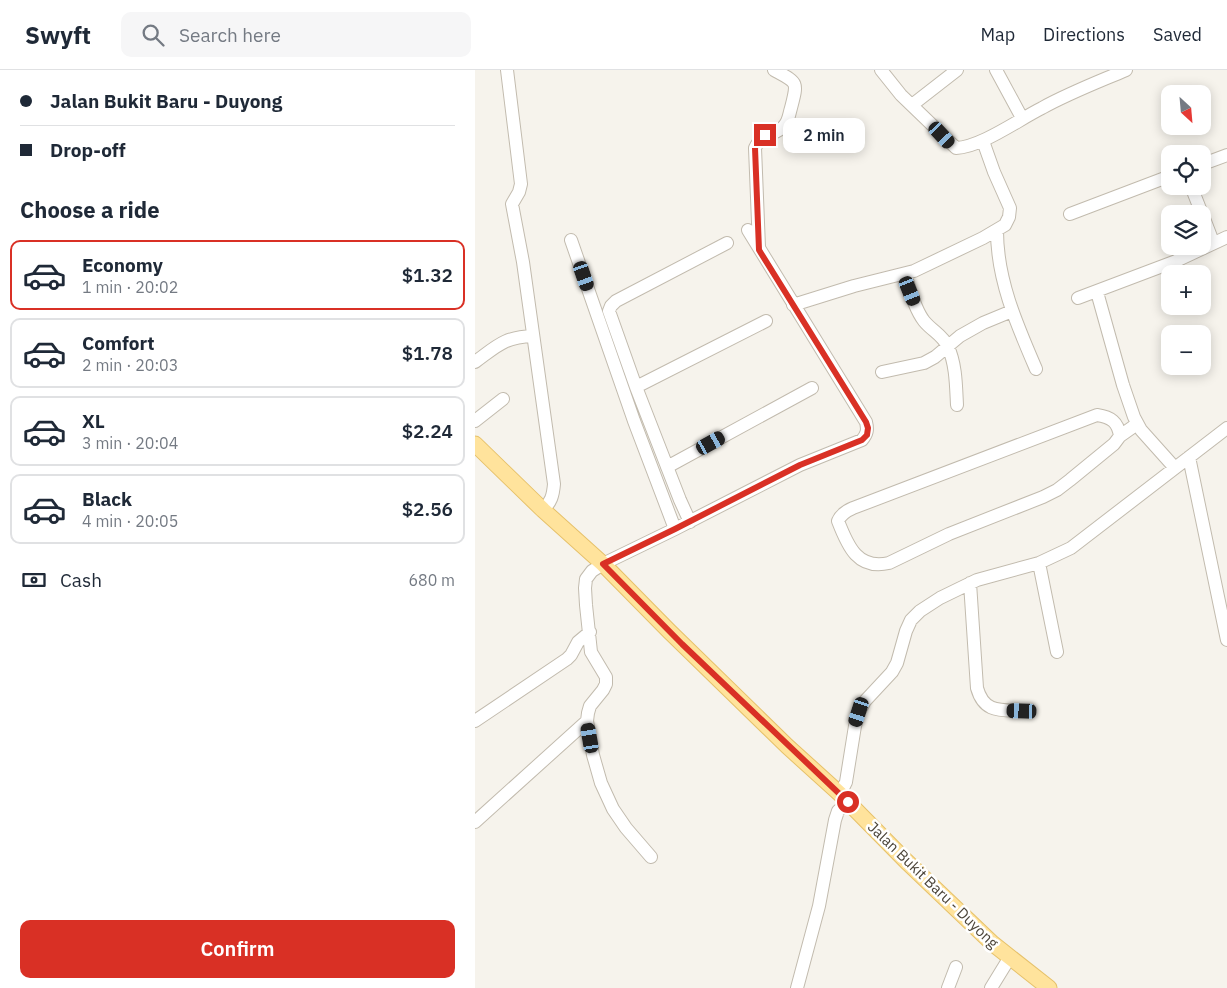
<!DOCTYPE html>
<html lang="en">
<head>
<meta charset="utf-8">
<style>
	body { margin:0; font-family:"IBM Plex Sans",sans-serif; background:#f6f6f7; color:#1f2937; height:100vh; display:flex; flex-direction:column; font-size:19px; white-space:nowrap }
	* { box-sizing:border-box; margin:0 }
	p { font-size:16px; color:#747a83 }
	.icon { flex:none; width:28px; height:28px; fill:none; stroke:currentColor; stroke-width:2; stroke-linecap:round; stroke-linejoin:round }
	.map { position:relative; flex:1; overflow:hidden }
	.details { display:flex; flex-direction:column; background:#fff; width:475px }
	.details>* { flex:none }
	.banner { display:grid; align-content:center; height:110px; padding:0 20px; background:#fff }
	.needle { width:32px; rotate:154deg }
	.tools { position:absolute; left:686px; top:15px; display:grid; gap:10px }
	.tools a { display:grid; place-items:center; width:50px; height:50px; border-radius:10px; background:#fff; box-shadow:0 2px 12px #0003; font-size:25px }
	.end { position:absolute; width:22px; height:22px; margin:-11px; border:6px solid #d93025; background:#fff; box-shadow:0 0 0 2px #fff }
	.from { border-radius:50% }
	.bubble { position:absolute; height:35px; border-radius:10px; background:#fff; box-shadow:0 2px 12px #0003; font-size:16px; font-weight:600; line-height:35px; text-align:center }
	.car { position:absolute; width:15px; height:30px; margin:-15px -8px; border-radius:6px; box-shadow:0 0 4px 1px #0007; background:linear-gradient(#222 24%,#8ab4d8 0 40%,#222 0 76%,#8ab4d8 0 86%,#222 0) }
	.banner b { display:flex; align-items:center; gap:18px; height:48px; font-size:19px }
	.banner b+b { border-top:1px solid #e0e1e3 }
	.banner i { width:12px; height:12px; background:#1f2937 }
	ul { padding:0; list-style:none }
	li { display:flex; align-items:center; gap:15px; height:70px; margin:0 10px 8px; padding:0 10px; border:2px solid #e0e1e3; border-radius:10px }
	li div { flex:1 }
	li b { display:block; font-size:19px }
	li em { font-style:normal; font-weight:600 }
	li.on { border-color:#d93025 }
	li>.icon { width:45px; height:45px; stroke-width:1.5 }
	h2 { padding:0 20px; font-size:22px; line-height:60px }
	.pay { display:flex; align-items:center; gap:12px; height:55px; padding:0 20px; font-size:19px }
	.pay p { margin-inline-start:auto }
	.cta { display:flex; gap:10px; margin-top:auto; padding:10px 20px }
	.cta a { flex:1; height:58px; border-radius:10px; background:#d93025; color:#fff; font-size:20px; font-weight:600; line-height:58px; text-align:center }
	header { display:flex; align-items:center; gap:30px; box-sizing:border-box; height:70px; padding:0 25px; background:#fff; border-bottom:1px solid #e0e1e3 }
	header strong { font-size:24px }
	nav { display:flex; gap:28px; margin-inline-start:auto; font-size:18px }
	.search { width:350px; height:45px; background:#f6f6f7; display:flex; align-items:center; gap:12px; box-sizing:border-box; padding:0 18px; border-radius:10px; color:#747a83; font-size:19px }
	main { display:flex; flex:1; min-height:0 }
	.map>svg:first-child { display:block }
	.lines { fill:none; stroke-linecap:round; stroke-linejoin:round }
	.minor-casing { stroke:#c2bbae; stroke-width:14 }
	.major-casing { stroke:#e6c16a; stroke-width:17 }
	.minor { stroke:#fff; stroke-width:12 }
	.major { stroke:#ffe39c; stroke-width:15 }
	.route { stroke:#d93025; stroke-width:6 }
	.labels { text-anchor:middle; stroke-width:5; stroke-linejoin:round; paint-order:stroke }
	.street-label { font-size:15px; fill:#4b4439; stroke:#fff }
</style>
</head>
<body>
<header>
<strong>Swyft</strong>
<div class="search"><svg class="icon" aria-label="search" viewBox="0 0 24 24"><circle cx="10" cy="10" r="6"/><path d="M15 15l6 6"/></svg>Search here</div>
<nav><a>Map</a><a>Directions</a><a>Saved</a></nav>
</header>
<main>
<section class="details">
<div class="banner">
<b><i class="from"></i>Jalan Bukit Baru - Duyong</b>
<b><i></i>Drop-off</b>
</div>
<h2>Choose a ride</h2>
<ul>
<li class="on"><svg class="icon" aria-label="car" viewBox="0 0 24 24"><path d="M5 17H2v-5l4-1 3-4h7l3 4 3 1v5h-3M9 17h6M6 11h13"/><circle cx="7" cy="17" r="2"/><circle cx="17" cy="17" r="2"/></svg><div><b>Economy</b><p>1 min · 20:02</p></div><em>$1.32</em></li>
<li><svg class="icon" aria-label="car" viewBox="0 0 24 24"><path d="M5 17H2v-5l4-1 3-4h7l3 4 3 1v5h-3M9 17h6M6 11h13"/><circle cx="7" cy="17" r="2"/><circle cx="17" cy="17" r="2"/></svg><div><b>Comfort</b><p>2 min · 20:03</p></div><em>$1.78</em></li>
<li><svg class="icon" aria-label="car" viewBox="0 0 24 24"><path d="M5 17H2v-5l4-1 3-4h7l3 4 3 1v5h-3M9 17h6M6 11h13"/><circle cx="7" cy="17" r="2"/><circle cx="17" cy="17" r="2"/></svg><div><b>XL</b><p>3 min · 20:04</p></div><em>$2.24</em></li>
<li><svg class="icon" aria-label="car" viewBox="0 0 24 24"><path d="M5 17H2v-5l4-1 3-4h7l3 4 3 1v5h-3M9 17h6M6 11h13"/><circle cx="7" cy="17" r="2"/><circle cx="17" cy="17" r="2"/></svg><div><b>Black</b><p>4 min · 20:05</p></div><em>$2.56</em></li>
</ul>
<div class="pay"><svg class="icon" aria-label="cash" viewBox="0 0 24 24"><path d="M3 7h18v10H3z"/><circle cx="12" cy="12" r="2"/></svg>Cash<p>680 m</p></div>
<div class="cta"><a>Confirm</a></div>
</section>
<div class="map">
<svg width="752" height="918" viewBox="0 0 752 918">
	<rect width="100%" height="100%" fill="#f6f3ec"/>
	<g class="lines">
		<defs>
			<path id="minor" d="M 32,0 L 46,114 L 44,122 L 37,134 L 48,192 L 79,414 C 78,426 76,432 68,440
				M 406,0 L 426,25 L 481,78 C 506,77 543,50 567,38 C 594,23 623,12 651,0
				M 521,0 L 547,48
				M 437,35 L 482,0
				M 728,94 L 752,85
				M 716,116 L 727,144
				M 595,144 L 695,106
				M 728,146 L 738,172
				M 522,161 C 522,210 542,255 561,299
				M 96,170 L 159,351 L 200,459
				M 284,177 L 280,78 C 288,61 299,67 309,56 C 314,51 314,44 316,38 C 323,11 323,13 299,0
				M 430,204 C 435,219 439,238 449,251 C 457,261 468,265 473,277 C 481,294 481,316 482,335
				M 622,222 L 648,315 L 659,347 L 666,360 L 700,398
				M 603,228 L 701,191 L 752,167
				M 318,235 L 379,216 L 439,201 L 508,168 L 530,155 L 534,147 L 535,138 L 519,102 L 508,71
				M 0,292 C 22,276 29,267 58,266
				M 407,302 L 449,293 L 460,287 L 485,266 L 508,253 L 537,241
				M 161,317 L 291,251
				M 0,351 L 28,329
				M 645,366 C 643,352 636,347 622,345 L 378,438 C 371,441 366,444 363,451 C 373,477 383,500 414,493 L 474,464 L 568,427 L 582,420 L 595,410 L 639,374 L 645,366 L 662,354
				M 714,387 L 752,570
				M 192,397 L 337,318
				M 215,452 L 205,430 L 161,317 L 134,241 L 136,236 L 141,231 L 252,173
				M 564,493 L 582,582
				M 495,513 L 502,618 C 509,643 525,640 547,641
				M 0,651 L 92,589 L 96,585 L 103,572 L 115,562
				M 365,724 L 371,712 L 380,656 L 384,642 L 390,631 L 417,602 L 422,593 L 431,561 L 436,550 L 445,541 L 465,528 L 502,510 L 564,493 L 596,478 L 752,358
				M 0,752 L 112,651
				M 176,787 L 151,758 L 138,739 L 126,713 L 118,685 L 112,651 L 113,643 L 115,636 L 128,620 L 131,614 L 131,607 L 116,582 L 111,535 L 110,518 L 111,509 L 117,501 L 128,494 L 200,459 L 325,395 L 387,370 C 392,364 393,360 391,352 L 273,160
				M 322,918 L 344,836 L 360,750 L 363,741 L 373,732
				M 473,918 L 481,897
				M 516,918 L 535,887"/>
			<path id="major" d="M 0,374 L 68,440 L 128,494 L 194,561 L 312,676 L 365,724 L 431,791 L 517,873 L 574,918"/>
		</defs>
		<use href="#minor" class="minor-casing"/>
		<use href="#major" class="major-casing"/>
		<use href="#minor" class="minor"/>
		<use href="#major" class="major"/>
	</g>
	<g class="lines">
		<path class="route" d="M 290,65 L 283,71 L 280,78 L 284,180 L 391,352 L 393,358 L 392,365 L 387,370 L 325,395 L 200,459 L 128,494 L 207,574 L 373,732"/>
	</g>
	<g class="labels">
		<g class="street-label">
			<text transform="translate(458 815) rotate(44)" y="5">Jalan Bukit Baru - Duyong</text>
		</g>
	</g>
</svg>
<div class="tools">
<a><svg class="needle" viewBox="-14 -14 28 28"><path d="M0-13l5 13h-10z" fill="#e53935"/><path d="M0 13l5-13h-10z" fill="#747a83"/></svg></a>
<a><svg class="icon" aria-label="locate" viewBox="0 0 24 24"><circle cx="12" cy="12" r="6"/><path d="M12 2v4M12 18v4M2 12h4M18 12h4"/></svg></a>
<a><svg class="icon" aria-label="layers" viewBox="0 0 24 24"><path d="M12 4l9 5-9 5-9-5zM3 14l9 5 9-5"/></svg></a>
<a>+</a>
<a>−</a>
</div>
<i class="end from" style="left:373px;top:732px"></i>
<i class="end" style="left:290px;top:65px"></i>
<div class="bubble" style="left:308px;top:48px;width:82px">2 min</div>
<i class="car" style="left:467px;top:65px;rotate:137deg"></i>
<i class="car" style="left:109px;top:206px;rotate:161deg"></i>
<i class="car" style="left:435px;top:221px;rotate:158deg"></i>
<i class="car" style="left:236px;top:373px;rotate:61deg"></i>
<i class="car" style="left:547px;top:641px;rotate:272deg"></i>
<i class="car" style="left:384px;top:642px;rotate:198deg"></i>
<i class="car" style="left:115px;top:668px;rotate:350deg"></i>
</div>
</main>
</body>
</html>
